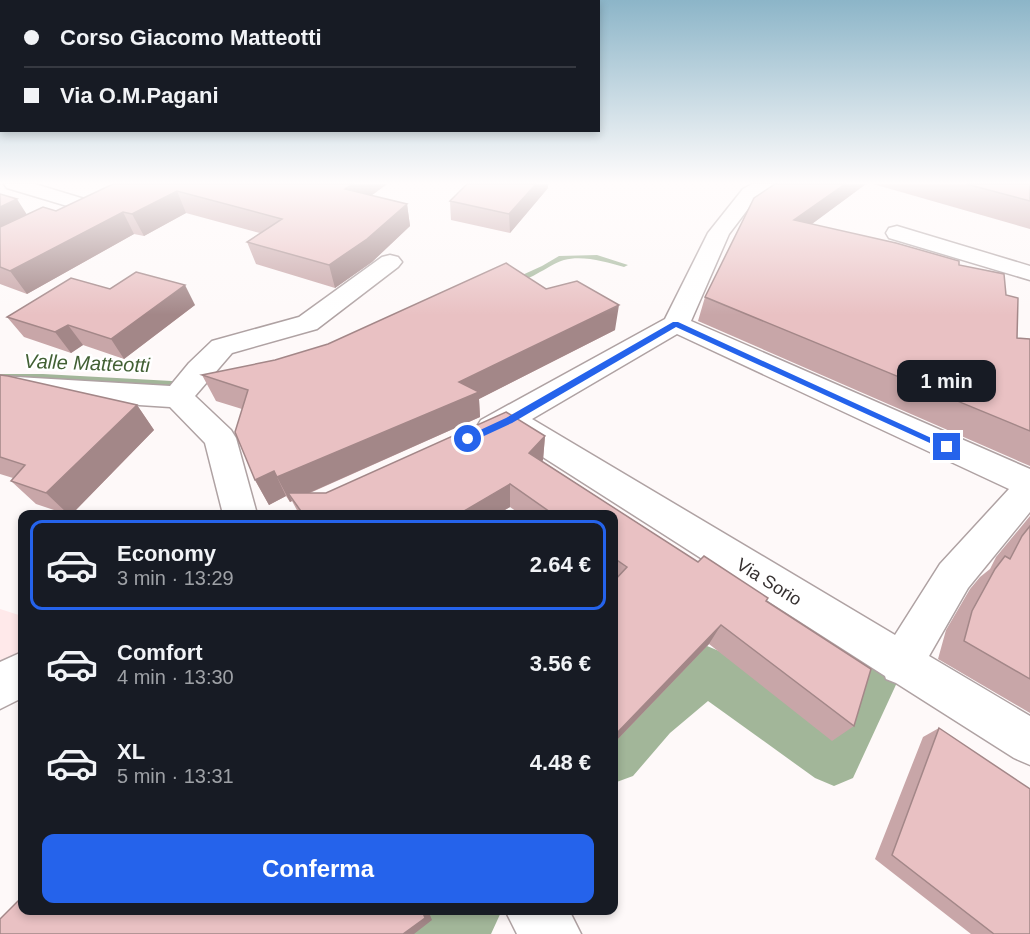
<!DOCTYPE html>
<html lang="it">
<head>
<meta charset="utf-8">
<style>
	body { margin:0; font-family:Helvetica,sans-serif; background:#242831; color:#f1f3f6; height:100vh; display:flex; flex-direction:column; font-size:22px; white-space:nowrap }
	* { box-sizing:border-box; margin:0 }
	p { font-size:20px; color:#9ea1a6 }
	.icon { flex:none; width:33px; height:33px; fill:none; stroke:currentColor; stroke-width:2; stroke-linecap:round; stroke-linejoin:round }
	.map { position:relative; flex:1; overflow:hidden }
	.panel { position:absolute; left:18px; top:510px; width:600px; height:405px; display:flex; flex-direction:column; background:#171b24; border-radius:12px; box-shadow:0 3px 9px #0003 }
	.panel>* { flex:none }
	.hud { position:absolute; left:0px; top:0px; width:600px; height:132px; box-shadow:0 3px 9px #0003; display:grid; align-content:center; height:132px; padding:0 24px; background:#171b24 }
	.end { position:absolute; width:27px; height:27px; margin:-14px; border:8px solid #2563eb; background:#fff; box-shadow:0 0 0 3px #fff }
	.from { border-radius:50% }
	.bubble { position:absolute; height:42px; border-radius:12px; background:#171b24; box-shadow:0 3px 9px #0003; font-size:20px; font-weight:800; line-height:42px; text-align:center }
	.hud b { display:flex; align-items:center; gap:21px; height:57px; font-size:22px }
	.hud b+b { border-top:2px solid #363941 }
	.hud i { width:15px; height:15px; background:#f1f3f6 }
	ul { padding:10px 0 0; list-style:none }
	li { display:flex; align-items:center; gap:18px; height:90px; margin:0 12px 9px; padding:0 12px; border:3px solid transparent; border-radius:12px }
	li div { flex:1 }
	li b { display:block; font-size:22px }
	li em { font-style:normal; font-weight:800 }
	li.selected { border-color:#2563eb }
	li>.icon { width:54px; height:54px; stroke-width:1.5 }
	.button { display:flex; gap:12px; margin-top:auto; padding:12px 24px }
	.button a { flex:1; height:69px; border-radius:12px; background:#2563eb; color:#fff; font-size:24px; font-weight:800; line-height:69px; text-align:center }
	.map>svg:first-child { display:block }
	.built { fill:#ffe9ea }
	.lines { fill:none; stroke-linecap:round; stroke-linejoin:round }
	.stream { fill:#a2b699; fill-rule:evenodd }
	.canal { fill:#a2b699; fill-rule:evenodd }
	.street-casing { stroke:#afa2a3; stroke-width:3 }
	.street { fill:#fff; fill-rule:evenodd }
	.wall { fill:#c8a6a8 }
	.shaded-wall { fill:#a38788 }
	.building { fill:#e9c1c3; stroke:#a38788; stroke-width:1.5 }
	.route { fill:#2563eb }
	.labels { text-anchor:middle; stroke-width:5; stroke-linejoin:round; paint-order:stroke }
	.street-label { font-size:18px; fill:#353030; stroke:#fff }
	.water-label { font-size:20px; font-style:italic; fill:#426034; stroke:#fff }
</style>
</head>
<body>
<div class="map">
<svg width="1030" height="934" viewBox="0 0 1030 934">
	<rect width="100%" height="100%" fill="#fef9f9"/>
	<path class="built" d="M 0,609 L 22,616 L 22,673 L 0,687 Z"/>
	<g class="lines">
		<path class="stream" d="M 597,255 L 628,265 L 624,267 C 606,262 583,255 564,260 C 551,263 521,288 509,281 L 542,266 L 559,256 Z
			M 0,374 L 43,374 L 172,381 L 177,384 L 172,387 L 43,380 L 0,380 Z"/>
		<path class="canal" d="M 707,646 L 724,653 L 825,721 L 859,659 L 876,652 L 893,659 L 900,676 L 853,778 L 834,786 L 815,778 L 708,701 L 670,733 L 633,776 L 614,783 L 614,719 C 640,691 671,661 707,646 Z
			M 424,910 L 502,910 L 491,934 L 413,934 Z"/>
		<defs>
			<path id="street" d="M 4,184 L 35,184 L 91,201 L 94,205 L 91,209 L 84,211 L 7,188 Z
				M 752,184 L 777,184 L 774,188 L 757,197 L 729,234 L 691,321 L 1030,469 L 1030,512 L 968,588 L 929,656 L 1030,716 L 1030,765 L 1014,758 L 896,683 L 886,679 L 885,676 L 507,434 L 492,439 L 481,436 L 476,428 L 481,420 L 665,319 L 708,233 L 743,189 ZM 677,334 L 1009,489 L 940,564 L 895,635 L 532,419 Z
				M 897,226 L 1030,266 L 1030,280 L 889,238 L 886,233 L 889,228 Z
				M 390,255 L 398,257 L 402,262 L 398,267 L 317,329 L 232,353 L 195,396 L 231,430 L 236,438 L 257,514 L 223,514 L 205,443 L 170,407 L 0,396 L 0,376 L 170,386 L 189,363 L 212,341 L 299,317 L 382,257 Z
				M 22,652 L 22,698 L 0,709 L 0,662 Z
				M 505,910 L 569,910 L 581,934 L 517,934 Z"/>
		</defs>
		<use href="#street" class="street-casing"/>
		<use href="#street" class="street"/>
	</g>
	<path class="wall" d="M 113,184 L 387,184 L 371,196 L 407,204 L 410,226 L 372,262 L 335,288 L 256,264 L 247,242 L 260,233 L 186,213 L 144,236 L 134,234 L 27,294 L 0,284 L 0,194 L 27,215 L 56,211 Z
		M 775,184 L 866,184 L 811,224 L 959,265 L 1006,295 L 1017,338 L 1030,339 L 1030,466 L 698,321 L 705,297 Z
		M 873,184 L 1030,184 L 1030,229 Z
		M 548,188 L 510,233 L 451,220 L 450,201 Z
		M 110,289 L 195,305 L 124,359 L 83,345 L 71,353 L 24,337 L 7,317 Z
		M 546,289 L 615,330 L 479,399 L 480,417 L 310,493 L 326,493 L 545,436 L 543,460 L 542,461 L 698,562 L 766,601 L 854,726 L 832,741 L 709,644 L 614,743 L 614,514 L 520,514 L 510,507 L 498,514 L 299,514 L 292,501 L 290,502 L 286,496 L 269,505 L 255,480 L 242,409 L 216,401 L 202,375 L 275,360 Z
		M 0,375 L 137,405 L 154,430 L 72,514 L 66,514 L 36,504 L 11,481 L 13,478 L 0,474 Z
		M 1030,516 L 1030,713 L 938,659 L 946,630 L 970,589 L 980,577 L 990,569 L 996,557 Z
		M 939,728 L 1030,934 L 971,934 L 875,859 L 923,737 Z"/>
	<path class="shaded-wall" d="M 353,184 L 387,184 L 350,211 L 345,189 Z
		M 536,184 L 548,184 L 548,188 L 510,233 L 509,214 Z
		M 845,184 L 866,184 L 785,244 L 794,220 Z
		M 177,191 L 186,213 L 144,236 L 132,214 Z
		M 17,199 L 31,221 L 0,236 L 0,207 Z
		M 407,204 L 410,226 L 372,262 L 335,288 L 329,265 Z
		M 123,212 L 134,234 L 27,294 L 10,271 Z
		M 185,285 L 195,305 L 124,359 L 111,339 Z
		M 619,305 L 615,330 L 479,399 L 480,417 L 293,500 L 288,493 L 292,501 L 290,502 L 277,477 L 459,382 Z
		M 68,325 L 83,345 L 71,353 L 55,332 Z
		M 137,405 L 154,430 L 72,514 L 68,514 L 46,493 Z
		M 545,436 L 543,460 L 529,477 L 529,453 Z
		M 274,471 L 286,496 L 269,505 L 255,480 Z
		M 510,484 L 510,507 L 498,514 L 459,514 Z
		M 721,625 L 709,644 L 614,743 L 614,736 Z
		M 422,910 L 428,910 L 432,920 L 414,934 L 403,934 Z"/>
	<path class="building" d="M 113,184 L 353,184 L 345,189 L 407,204 L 367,239 L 329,265 L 247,242 L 282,219 L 177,191 L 132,214 L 123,212 L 10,271 L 0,267 L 0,227 L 43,207 L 56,211 Z
		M 467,184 L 536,184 L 509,214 L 450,201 Z
		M 775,184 L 845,184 L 794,220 L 896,243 L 959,261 L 959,265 L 1004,274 L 1006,295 L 1018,298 L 1017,338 L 1030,339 L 1030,431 L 705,297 L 754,198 Z
		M 966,184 L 1030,184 L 1030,201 Z
		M 0,194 L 17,199 L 0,207 Z
		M 506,263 L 546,289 L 577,281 L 619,305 L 459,382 L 479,392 L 277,477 L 274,471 L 255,480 L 235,432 L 248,390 L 202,375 L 275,360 L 328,344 Z
		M 136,272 L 185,285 L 111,339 L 68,325 L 55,332 L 7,317 L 71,278 L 110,289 Z
		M 0,375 L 8,376 L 137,405 L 46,493 L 11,481 L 25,465 L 0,457 Z
		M 506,412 L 545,436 L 529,453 L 698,562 L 704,556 L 768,598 L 766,601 L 871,669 L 854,726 L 721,625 L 614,736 L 614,581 L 627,567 L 614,558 L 614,514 L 553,514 L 510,484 L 459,514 L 303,514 L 288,493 L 326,493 Z
		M 1030,526 L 1030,679 L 964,641 L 972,611 L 995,569 L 1005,556 L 1010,559 L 1022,536 Z
		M 939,728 L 1030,789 L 1030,934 L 994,934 L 892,855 Z
		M 22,897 L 22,910 L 422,910 L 425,918 L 403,934 L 0,934 L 0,919 Z"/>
	<linearGradient id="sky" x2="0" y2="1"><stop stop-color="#8cb5c8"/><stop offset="0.58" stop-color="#fffcfc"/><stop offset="1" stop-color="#fffcfc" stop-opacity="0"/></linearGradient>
	<rect width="1030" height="315" fill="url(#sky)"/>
	<path class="route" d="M 673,322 L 678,322 L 951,447 L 950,449 L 943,449 L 676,327 L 512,423 L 471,442 L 465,442 L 465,437 L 506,418 Z"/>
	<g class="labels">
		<g class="street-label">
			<text transform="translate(769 582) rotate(32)" y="6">Via Sorio</text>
		</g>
		<g class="water-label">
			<text transform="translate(87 363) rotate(2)" y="7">Valle Matteotti</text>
		</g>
	</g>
</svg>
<i class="end from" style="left:468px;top:439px"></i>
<i class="end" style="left:947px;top:447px"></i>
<div class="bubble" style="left:897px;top:360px;width:99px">1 min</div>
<div class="hud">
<b><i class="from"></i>Corso Giacomo Matteotti</b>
<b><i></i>Via O.M.Pagani</b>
</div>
<section class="panel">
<ul>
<li class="selected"><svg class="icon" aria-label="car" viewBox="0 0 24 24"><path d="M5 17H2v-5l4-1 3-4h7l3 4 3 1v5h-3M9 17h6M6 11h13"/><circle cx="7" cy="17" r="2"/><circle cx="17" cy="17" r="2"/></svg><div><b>Economy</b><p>3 min · 13:29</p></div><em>2.64 €</em></li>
<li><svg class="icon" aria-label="car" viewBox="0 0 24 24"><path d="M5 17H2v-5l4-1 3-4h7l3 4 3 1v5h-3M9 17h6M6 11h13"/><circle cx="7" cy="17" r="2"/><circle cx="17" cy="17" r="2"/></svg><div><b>Comfort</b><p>4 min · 13:30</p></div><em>3.56 €</em></li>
<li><svg class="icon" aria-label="car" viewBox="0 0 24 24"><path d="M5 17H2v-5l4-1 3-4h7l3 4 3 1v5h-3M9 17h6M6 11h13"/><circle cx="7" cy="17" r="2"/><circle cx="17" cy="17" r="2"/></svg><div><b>XL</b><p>5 min · 13:31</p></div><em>4.48 €</em></li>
</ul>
<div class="button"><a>Conferma</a></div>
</section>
</div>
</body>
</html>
